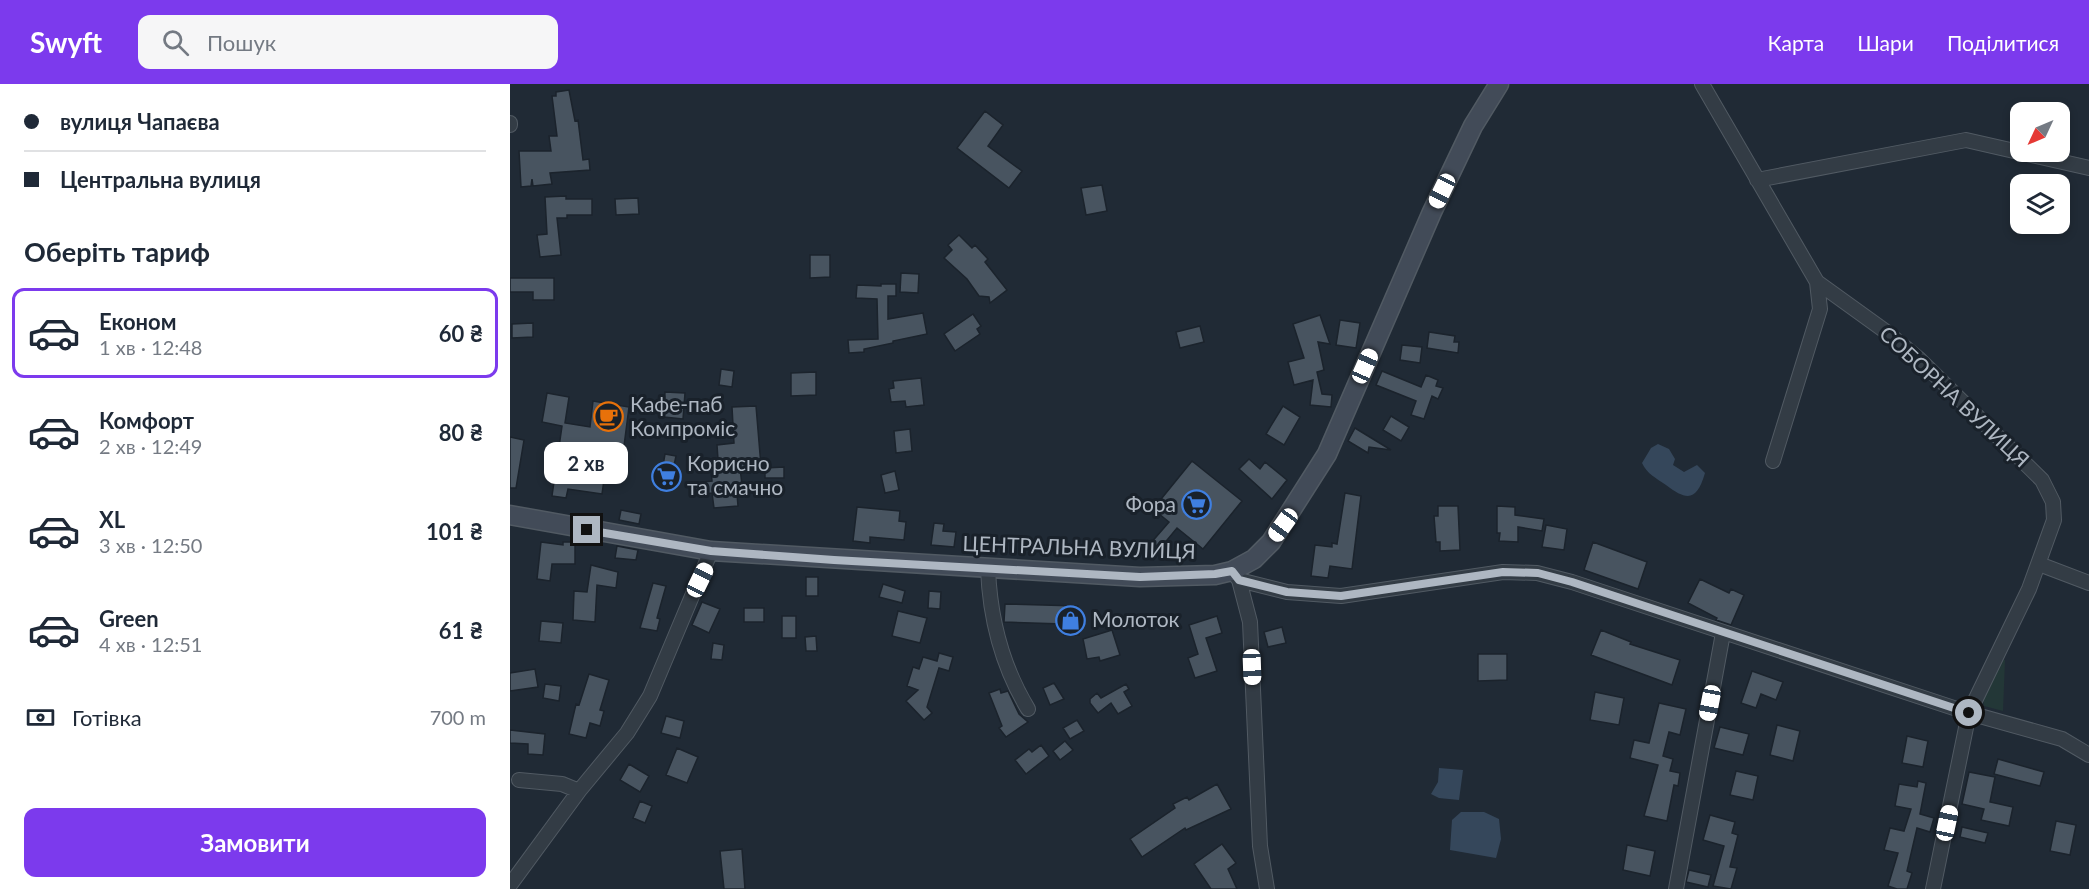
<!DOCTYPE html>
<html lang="uk">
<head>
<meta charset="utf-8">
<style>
	body { margin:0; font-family:Lato,sans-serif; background:#f6f6f7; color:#1f2937; height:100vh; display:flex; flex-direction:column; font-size:22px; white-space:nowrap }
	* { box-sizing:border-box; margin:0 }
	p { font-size:20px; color:#747a83 }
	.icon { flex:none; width:33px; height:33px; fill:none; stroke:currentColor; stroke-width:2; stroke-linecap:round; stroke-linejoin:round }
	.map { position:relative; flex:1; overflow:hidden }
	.details { display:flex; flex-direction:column; background:#fff; width:510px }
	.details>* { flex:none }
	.guide { display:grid; align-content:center; height:132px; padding:0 24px; background:#fff }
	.needle { width:39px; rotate:226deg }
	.buttons { position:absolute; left:1500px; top:18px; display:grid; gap:12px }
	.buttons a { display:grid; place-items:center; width:60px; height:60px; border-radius:12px; background:#fff; box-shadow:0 3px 9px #0003; font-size:30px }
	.end { position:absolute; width:27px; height:27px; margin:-14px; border:8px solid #aeb7c2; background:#111; box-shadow:0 0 0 3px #111 }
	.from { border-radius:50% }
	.bubble { position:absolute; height:42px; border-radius:12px; background:#fff; box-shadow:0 3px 9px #0003; font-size:20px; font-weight:700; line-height:42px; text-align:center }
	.car { position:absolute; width:18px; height:36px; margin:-18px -9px; border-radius:8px; box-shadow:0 0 4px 2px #0007; background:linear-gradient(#fff 24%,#345 0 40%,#fff 0 76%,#345 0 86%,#fff 0) }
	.guide b { display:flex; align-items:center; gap:21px; height:57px; font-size:22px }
	.guide b+b { border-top:2px solid #e0e1e3 }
	.guide i { width:15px; height:15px; background:#1f2937 }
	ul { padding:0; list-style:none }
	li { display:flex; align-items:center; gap:18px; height:90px; margin:0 12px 9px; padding:0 12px; border:3px solid transparent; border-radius:12px }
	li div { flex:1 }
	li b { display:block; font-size:22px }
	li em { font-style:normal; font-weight:700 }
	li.current { border-color:#7c3aed }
	li>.icon { width:54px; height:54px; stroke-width:1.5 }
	h2 { padding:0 24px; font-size:27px; line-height:72px }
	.pay { display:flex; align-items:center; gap:15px; height:66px; padding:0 24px; font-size:22px }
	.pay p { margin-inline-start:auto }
	.cta { display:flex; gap:12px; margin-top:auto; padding:12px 24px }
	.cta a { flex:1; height:69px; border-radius:12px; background:#7c3aed; color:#fff; font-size:24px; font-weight:700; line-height:69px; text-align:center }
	header { display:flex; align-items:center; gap:36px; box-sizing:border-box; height:84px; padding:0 30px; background:#7c3aed; color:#fff }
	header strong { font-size:28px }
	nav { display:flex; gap:33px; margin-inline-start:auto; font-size:21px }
	.search { width:420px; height:54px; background:#f6f6f7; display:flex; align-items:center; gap:15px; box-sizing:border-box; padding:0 21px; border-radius:12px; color:#747a83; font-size:22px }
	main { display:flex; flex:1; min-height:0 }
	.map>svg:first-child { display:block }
	.green { fill:#233737 }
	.water { fill:#35475b }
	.building { fill:#485460; stroke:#1b232c; stroke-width:1.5 }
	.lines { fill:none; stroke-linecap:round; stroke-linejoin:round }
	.street-casing { stroke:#515a63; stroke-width:16 }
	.secondary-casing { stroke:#515a63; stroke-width:21 }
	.street { stroke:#333c45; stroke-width:14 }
	.secondary { stroke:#424b58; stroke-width:18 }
	.route { stroke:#aeb7c2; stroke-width:8 }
	.labels { text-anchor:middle; stroke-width:6; stroke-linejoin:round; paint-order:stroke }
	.street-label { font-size:21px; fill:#aeb7c2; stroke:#19212a }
	.poi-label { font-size:21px; fill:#aeb7c2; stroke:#19212a; text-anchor:start }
</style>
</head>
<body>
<header>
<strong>Swyft</strong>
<div class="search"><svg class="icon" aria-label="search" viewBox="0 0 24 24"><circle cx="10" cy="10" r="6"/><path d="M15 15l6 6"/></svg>Пошук</div>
<nav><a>Карта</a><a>Шари</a><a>Поділитися</a></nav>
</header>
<main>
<section class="details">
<div class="guide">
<b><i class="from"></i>вулиця Чапаєва</b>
<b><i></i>Центральна вулиця</b>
</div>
<h2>Оберіть тариф</h2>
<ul>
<li class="current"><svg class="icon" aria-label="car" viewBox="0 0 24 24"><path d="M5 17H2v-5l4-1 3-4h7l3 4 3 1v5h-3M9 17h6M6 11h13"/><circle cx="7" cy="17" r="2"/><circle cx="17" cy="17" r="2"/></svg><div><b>Економ</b><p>1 хв · 12:48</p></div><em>60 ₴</em></li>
<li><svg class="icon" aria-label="car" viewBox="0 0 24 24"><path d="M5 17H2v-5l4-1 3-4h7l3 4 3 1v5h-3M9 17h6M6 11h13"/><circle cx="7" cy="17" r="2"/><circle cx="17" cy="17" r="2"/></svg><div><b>Комфорт</b><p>2 хв · 12:49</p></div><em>80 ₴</em></li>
<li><svg class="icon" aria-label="car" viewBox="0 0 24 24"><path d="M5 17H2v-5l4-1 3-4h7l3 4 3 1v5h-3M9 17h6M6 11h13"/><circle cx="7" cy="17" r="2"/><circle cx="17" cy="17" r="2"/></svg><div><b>XL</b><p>3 хв · 12:50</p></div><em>101 ₴</em></li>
<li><svg class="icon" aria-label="car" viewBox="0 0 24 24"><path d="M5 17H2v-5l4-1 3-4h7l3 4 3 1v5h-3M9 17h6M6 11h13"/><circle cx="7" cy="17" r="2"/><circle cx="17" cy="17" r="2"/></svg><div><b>Green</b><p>4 хв · 12:51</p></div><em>61 ₴</em></li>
</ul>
<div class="pay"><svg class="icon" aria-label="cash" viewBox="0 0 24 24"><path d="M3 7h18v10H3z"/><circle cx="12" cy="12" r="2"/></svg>Готівка<p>700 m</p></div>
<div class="cta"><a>Замовити</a></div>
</section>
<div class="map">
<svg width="1579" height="805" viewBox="0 0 1579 805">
	<rect width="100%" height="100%" fill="#202a35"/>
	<path class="green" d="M 1495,576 L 1493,627 L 1474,622 L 1473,614 L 1490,577 Z"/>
	<path class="water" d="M 1148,360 L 1159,365 L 1165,375 L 1163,381 L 1174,388 L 1187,381 L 1195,389 C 1187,416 1178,418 1156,401 C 1146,394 1137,390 1132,379 L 1141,364 Z
		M 929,684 L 953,686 L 949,716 L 929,714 L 921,710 L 928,698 Z
		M 951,728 L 974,728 L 989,735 L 991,755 L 986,774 L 940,766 L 942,736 Z"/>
	<path class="building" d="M 59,6 L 65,37 L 68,36 L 73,76 L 79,75 L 80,86 L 40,89 L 42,100 L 23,102 L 22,95 L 21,102 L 11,103 L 9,67 L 41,67 L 39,52 L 47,52 L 42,12 L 46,12 L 46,8 Z
		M 475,27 L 493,41 L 478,62 L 512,87 L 499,104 L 447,64 Z
		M 592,101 L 597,127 L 576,131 L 571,104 Z
		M 56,112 L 56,115 L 82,115 L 82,131 L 57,131 L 57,134 L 47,134 L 51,171 L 30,173 L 27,151 L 37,150 L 35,113 Z
		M 128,114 L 129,130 L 106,131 L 105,115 Z
		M 449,151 L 462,164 L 465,161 L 478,175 L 475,178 L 497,206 L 480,219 L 479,213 L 469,212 L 457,195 L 434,174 L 442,166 L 438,161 Z
		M 300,171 L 320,171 L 320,193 L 300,194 Z
		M 391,189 L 409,190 L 408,209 L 390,208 Z
		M 0,194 L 44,194 L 44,216 L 23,216 L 23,208 L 0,208 Z
		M 371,200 L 386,200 L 386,212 L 378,212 L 378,235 L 413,229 L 417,250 L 383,257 L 383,259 L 354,265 L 354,268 L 339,269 L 338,256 L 368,255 L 367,215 L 346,214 L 347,201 L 371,202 Z
		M 463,230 L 471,242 L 467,245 L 470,250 L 445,267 L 434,250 Z
		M 810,231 L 820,260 L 808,258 L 814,286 L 807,288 L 812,310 L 822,311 L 821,323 L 800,321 L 803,296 L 784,301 L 778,278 L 794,274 L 783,240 Z
		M 830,236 L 850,239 L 846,264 L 826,261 Z
		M 23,239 L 23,253 L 2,254 L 2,240 Z
		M 690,242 L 694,258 L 670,264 L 666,248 Z
		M 919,248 L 945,252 L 944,258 L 949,258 L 948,269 L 917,264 Z
		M 892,261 L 912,263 L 910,279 L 890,276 Z
		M 211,285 L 224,287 L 222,303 L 209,301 Z
		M 872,287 L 911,303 L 916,291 L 928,296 L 926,302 L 933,304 L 928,315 L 922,312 L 914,335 L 901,331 L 906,317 L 866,301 Z
		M 306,288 L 306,311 L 281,312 L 281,289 Z
		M 411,294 L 414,321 L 396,323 L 395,317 L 381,318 L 379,305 L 384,304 L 383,297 Z
		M 155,308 L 175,309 L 173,335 L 154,333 Z
		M 37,309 L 59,313 L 55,339 L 80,343 L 83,317 L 119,323 L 114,362 L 99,360 L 92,410 L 58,405 L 56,414 L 42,412 L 52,342 L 32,338 Z
		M 246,322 L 251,382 L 230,384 L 233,409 L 227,410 L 228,422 L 204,424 L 202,409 L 185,411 L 184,399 L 202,397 L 200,376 L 208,375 L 207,361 L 224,359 L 222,323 Z
		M 773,322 L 790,333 L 774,361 L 756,350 Z
		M 881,332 L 899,343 L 891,357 L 873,346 Z
		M 845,344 L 881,366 L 859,363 L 858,369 L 838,357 Z
		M 400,345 L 402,367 L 386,369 L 384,347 Z
		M 0,353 L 14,356 L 6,404 L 0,404 Z
		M 155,370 L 166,372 L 159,405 L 149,404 Z
		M 739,375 L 750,385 L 755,378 L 777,396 L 762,415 L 729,385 Z
		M 682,377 L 732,417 L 693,465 L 667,444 L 648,467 L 640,460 L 659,438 L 643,425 Z
		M 274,383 L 274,394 L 255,394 L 255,384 Z
		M 385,387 L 389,406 L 375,409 L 371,391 Z
		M 835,409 L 851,412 L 842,485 L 820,482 L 818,494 L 801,492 L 805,461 L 822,463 L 822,459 L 827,460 Z
		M 928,422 L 948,422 L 950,466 L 930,467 L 930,458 L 926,458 L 924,432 L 928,432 Z
		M 987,422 L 1005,423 L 1005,431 L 1034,435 L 1032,447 L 1008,443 L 1008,458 L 989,457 L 990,449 L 987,449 Z
		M 347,423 L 390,427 L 389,437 L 396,438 L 394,456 L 360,453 L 360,459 L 343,457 Z
		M 111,426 L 131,430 L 129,440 L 109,436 Z
		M 424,439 L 434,440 L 433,447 L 446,448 L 444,463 L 421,461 Z
		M 1036,441 L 1057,445 L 1054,466 L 1032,463 Z
		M 31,458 L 53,461 L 53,458 L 65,458 L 65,480 L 42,480 L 40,497 L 27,495 Z
		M 1083,458 L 1137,478 L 1128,505 L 1074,486 Z
		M 107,462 L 128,466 L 126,476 L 105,474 Z
		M 81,481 L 108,488 L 106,504 L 87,501 L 85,538 L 63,536 L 64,507 L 77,508 Z
		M 296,493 L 308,493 L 308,512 L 296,512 Z
		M 1190,495 L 1219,509 L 1221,505 L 1234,511 L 1221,541 L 1206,536 L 1207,534 L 1178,519 Z
		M 143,499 L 156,502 L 147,534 L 150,535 L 147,547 L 130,544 Z
		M 373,500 L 395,507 L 392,519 L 369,513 Z
		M 419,507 L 431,508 L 430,525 L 418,524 Z
		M 192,518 L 210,525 L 199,549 L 182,541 Z
		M 495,520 L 568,522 L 569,551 L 554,551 L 553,540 L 494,538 Z
		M 234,524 L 254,524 L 254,538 L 234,538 Z
		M 388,527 L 417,534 L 410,559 L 382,552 Z
		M 272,532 L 286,532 L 286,554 L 272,554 Z
		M 707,532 L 712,549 L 696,554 L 707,587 L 685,594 L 678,574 L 688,570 L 679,541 Z
		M 31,537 L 53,539 L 51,559 L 29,557 Z
		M 772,543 L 776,559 L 758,563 L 754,548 Z
		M 602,546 L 610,571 L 590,577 L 589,573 L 577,575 L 573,555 Z
		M 1091,546 L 1121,558 L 1120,560 L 1170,576 L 1162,601 L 1081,571 Z
		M 306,552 L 307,567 L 296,567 L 295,553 Z
		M 203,559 L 214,561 L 212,576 L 201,575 Z
		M 429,569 L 443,573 L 439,587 L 429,584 L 417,623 L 422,629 L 414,636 L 396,617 L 408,606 L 397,602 L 403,583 L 409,585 L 413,573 L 427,577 Z
		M 968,570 L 997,570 L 997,596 L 968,597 Z
		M 25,585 L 28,603 L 0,607 L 0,589 Z
		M 1242,587 L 1273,598 L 1266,616 L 1251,610 L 1246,624 L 1231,619 Z
		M 79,590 L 99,596 L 90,626 L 94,627 L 90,642 L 80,639 L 76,654 L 59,650 L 66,620 L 69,621 Z
		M 544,599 L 554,615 L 540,621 L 533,604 Z
		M 35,600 L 51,602 L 49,617 L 33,614 Z
		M 616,600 L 619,605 L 614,608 L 622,622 L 608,630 L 601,619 L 588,629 L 580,619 L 580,615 L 587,609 L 591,614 Z
		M 490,605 L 491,609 L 498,607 L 509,630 L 518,638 L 496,653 L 489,644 L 492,642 L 479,609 Z
		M 1085,608 L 1114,614 L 1109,641 L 1080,636 Z
		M 1149,619 L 1176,625 L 1170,651 L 1159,648 L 1153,672 L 1163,675 L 1160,687 L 1170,689 L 1168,702 L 1164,701 L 1157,737 L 1134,732 L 1148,681 L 1120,674 L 1124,656 L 1139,659 Z
		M 156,632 L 174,637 L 170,654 L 151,649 Z
		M 567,636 L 574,647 L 560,655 L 553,644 Z
		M 1267,641 L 1290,647 L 1283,677 L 1260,671 Z
		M 1210,643 L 1239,650 L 1233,671 L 1204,664 Z
		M 0,646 L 35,650 L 33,671 L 18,670 L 18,660 L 0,659 Z
		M 1397,652 L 1418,657 L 1413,683 L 1392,679 Z
		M 555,657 L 563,666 L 550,676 L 543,667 Z
		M 531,661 L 539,672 L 516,690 L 505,676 L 519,665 L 522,668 Z
		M 167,664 L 188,673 L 177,699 L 156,691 Z
		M 1488,675 L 1534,688 L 1530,702 L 1484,690 Z
		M 119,680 L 139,692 L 130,708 L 110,696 Z
		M 1226,687 L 1248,692 L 1243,716 L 1220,711 Z
		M 1459,688 L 1485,693 L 1480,718 L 1503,723 L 1499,742 L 1471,736 L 1474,725 L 1452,720 Z
		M 1408,697 L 1416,699 L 1410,730 L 1424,734 L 1420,748 L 1407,744 L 1397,787 L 1402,789 L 1397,805 L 1387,805 L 1378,802 L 1388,769 L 1374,766 L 1380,744 L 1394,747 L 1401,725 L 1385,722 L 1389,700 L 1407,703 Z
		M 707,700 L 721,725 L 676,746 L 675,744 L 632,773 L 620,755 L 665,724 L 663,720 L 677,713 L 679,716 Z
		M 130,717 L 142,722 L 135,739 L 123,734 Z
		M 1200,731 L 1225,738 L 1222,749 L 1228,751 L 1220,783 L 1227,784 L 1221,805 L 1203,802 L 1214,762 L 1193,756 Z
		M 1546,737 L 1566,741 L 1560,771 L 1540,767 Z
		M 1452,743 L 1478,749 L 1475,759 L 1450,753 Z
		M 712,760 L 726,779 L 718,785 L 727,805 L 701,805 L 684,780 Z
		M 1117,761 L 1145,767 L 1140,792 L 1113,786 Z
		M 232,765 L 235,805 L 214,805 L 210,767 Z
		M 1179,786 L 1201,791 L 1198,803 L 1176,798 Z"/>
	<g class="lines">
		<defs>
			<path id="street" d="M 1192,0 L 1307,198 L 1375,247 L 1409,275 L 1532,396 L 1543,418 L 1544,436 L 1519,505 L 1459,629 L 1423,805
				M 0,39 L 0,41
				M 1247,96 L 1456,56 L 1579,84
				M 1263,377 L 1310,225 L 1307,198
				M 1529,480 L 1579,499
				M 478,485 C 480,535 492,582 518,625
				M 722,487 L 729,496 L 777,508 L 831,512 L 993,488 L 1027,489 L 1062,498 L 1459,629 L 1552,655 L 1579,671
				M 729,496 L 740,538 L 750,762 L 757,805
				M 9,696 L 52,700 L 69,707
				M 0,801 L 69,707 L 117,649 L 140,612 L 201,467
				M 1166,805 L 1213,549"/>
			<path id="secondary" d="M 0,431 L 201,467 L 630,493 L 705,491 L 722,487 L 744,475 L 761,458 L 817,370 L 922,128 L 963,42 L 989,0"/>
		</defs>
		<use href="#street" class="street-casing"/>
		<use href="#secondary" class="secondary-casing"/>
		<use href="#street" class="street"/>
		<use href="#secondary" class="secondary"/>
	</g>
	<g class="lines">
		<path class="route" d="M 77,446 L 201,467 L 324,476 L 630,493 L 705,490 L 722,487 L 729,496 L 777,508 L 831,512 L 993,488 L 1028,489 L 1062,498 L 1459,629"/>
	</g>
	<defs>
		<symbol id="cafe-ring" viewBox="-11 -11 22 22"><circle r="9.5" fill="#19212a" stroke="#e8710a" stroke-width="1.5"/><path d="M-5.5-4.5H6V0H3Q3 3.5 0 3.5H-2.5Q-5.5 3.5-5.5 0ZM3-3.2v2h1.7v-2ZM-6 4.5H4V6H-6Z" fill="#e8710a"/></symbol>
		<symbol id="supermarket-ring" viewBox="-11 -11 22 22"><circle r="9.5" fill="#19212a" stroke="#3f7fe0" stroke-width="1.5"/><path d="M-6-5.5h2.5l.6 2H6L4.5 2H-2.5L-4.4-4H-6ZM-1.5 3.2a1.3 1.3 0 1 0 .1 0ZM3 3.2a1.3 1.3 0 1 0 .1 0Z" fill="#3f7fe0"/></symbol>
		<symbol id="shop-ring" viewBox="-11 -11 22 22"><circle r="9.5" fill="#19212a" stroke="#3f7fe0" stroke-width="1.5"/><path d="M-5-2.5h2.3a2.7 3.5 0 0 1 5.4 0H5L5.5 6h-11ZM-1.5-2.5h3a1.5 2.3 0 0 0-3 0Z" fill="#3f7fe0"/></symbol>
	</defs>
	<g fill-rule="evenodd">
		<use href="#cafe-ring" x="82" y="316" width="33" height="33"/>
		<use href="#supermarket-ring" x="140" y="376" width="33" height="33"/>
		<use href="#supermarket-ring" x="670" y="404" width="33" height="33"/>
		<use href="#shop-ring" x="544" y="520" width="33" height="33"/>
	</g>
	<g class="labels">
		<g class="street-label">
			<text transform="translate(1444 313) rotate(43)" y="7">СОБОРНА ВУЛИЦЯ</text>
			<text transform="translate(569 464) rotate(2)" y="7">ЦЕНТРАЛЬНА ВУЛИЦЯ</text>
		</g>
		<g class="poi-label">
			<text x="120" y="328">Кафе-паб<tspan x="120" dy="24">Компроміс</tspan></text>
			<text x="177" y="387">Корисно<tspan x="177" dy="24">та смачно</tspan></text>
			<text x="666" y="428" text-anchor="end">Фора</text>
			<text x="582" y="543">Молоток</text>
		</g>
	</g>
</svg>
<div class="buttons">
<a><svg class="needle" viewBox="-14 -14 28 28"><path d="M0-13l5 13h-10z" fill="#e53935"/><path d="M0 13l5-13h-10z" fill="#747a83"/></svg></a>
<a><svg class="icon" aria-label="layers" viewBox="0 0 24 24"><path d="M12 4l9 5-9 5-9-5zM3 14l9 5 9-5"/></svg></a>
</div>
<i class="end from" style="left:1459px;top:629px"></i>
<i class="end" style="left:77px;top:446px"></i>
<div class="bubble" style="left:34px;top:358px;width:84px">2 хв</div>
<i class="car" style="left:932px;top:107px;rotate:206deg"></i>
<i class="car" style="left:855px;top:282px;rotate:24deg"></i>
<i class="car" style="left:773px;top:441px;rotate:216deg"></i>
<i class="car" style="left:190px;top:496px;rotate:26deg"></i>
<i class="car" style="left:742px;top:583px;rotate:178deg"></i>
<i class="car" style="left:1200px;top:619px;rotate:191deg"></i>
<i class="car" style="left:1437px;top:739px;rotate:12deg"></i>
</div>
</main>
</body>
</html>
